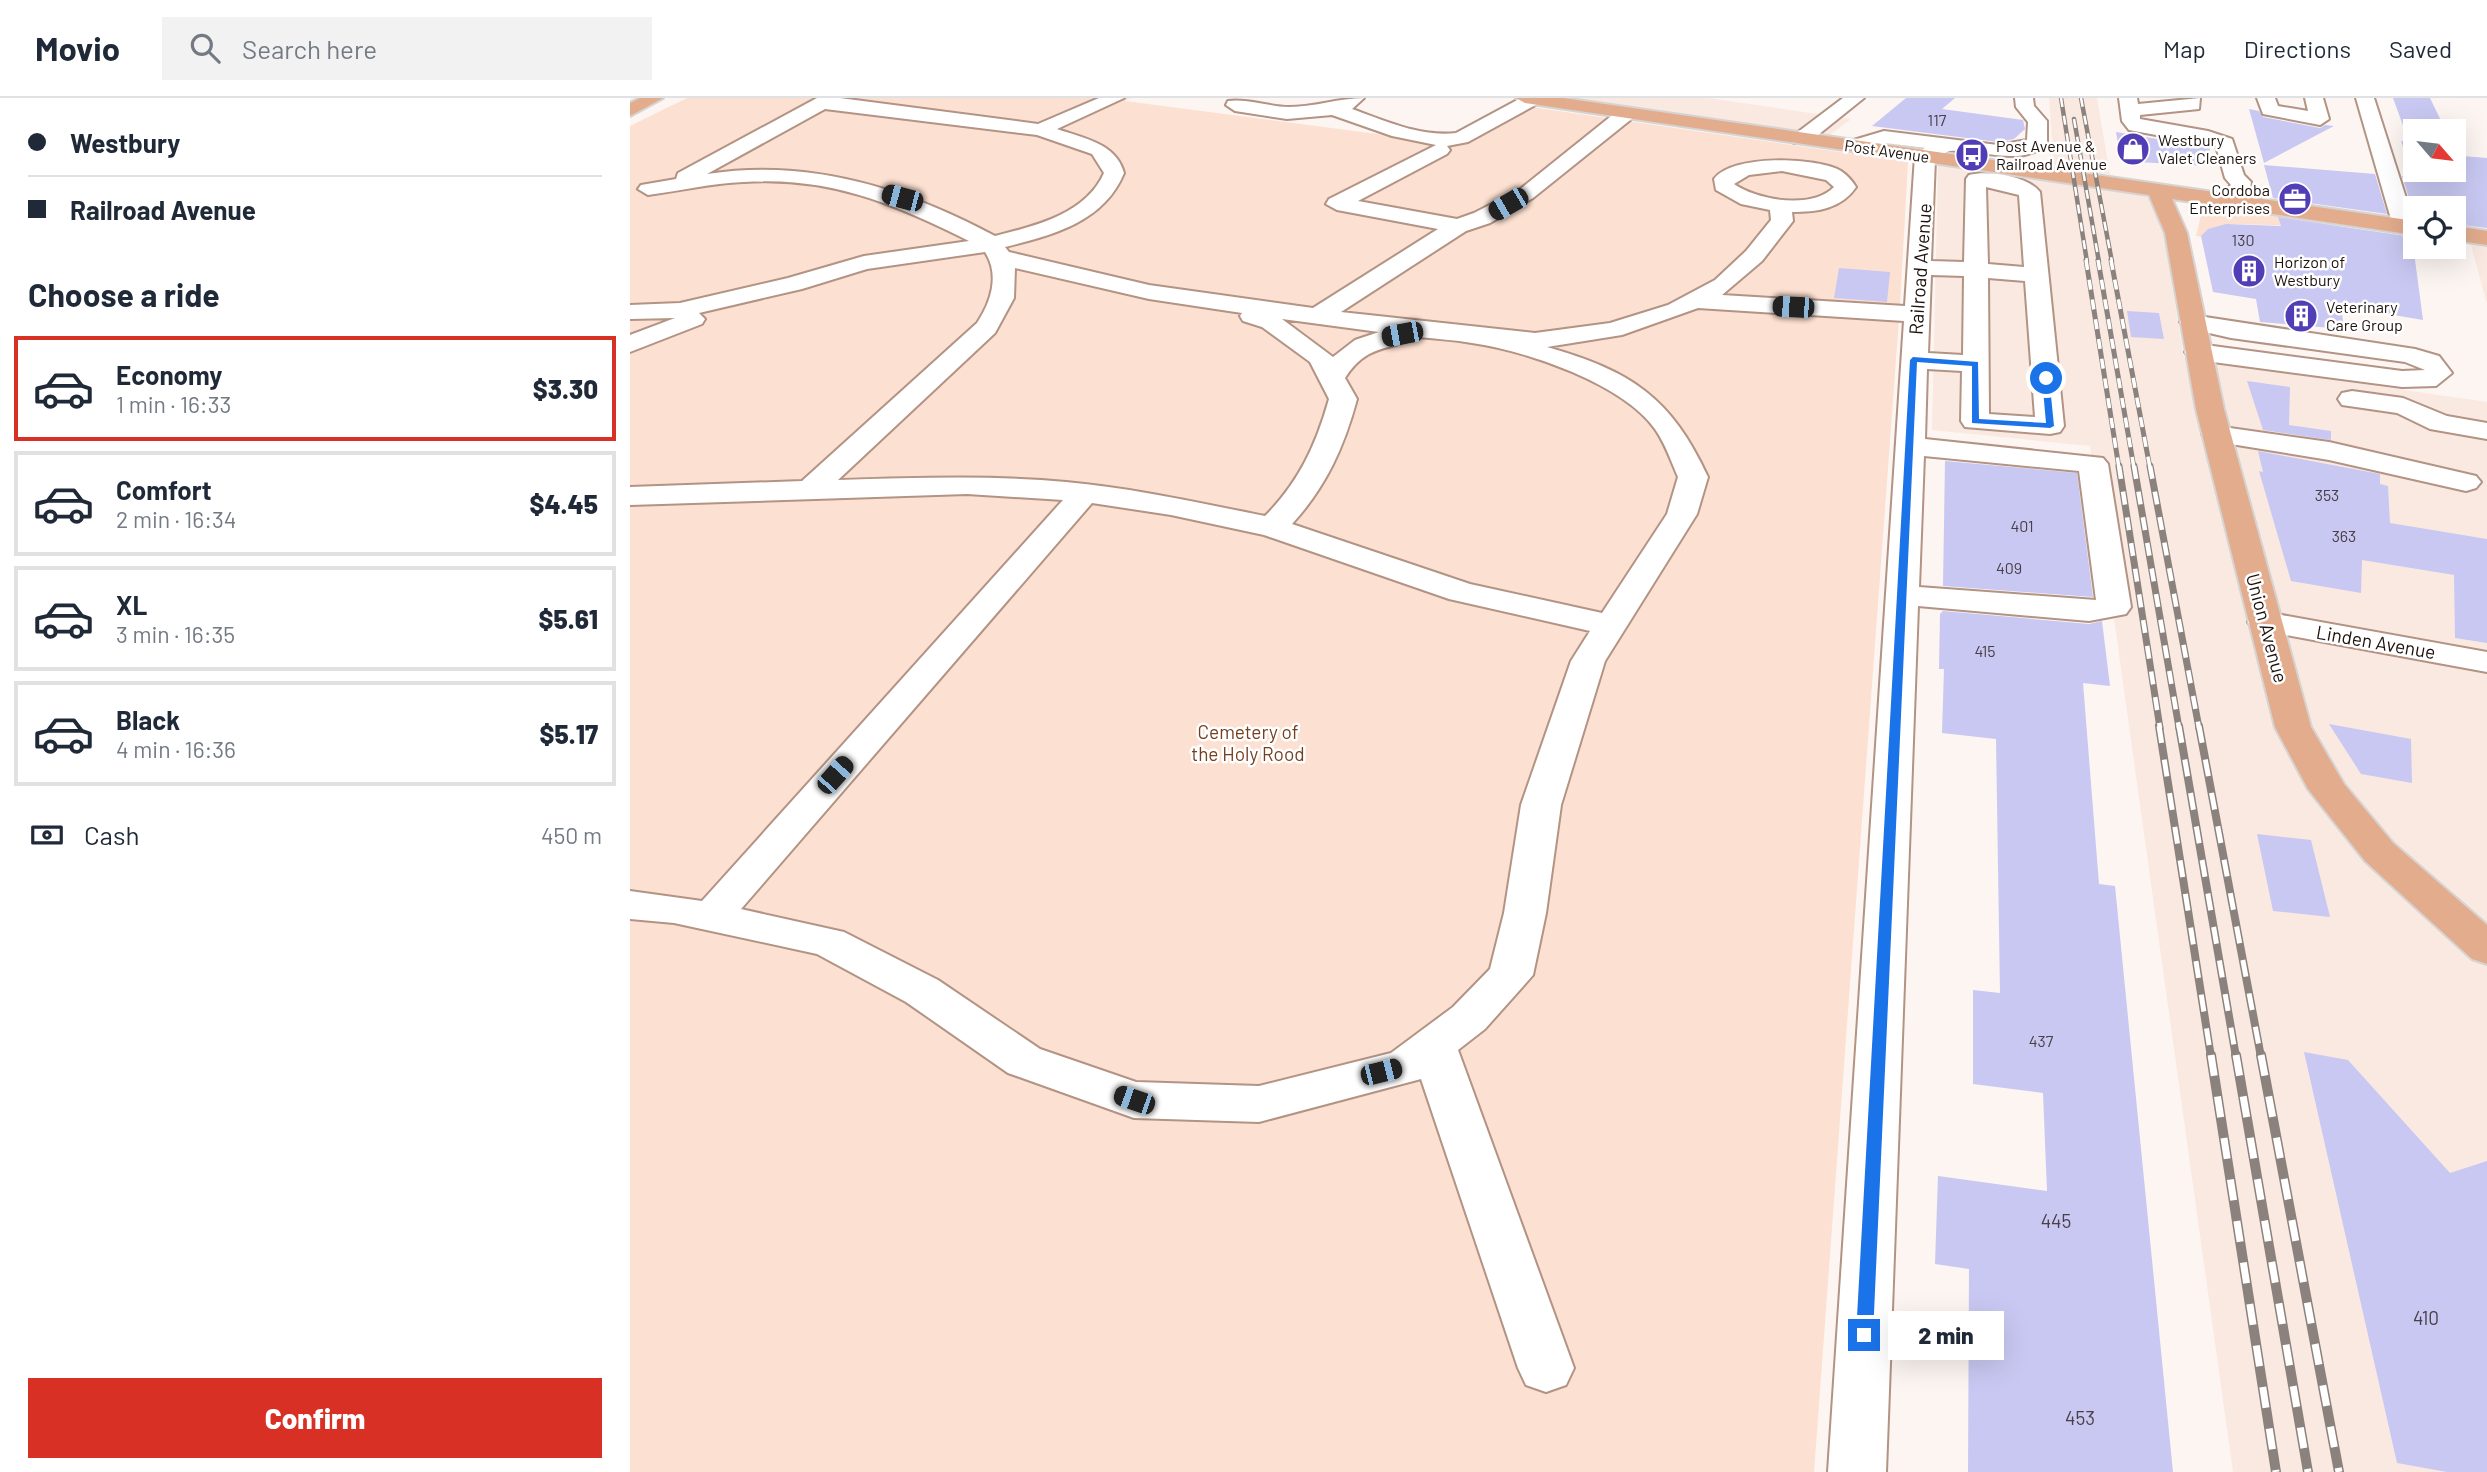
<!DOCTYPE html>
<html lang="en">
<head>
<meta charset="utf-8">
<style>
	body { margin:0; font-family:Barlow,sans-serif; background:#f2f2f3; color:#1f2937; height:100vh; display:flex; flex-direction:column; font-size:26px; white-space:nowrap }
	* { box-sizing:border-box; margin:0 }
	p { font-size:23px; color:#747a83 }
	.icon { flex:none; width:38px; height:38px; fill:none; stroke:currentColor; stroke-width:2; stroke-linecap:round; stroke-linejoin:round }
	.map { position:relative; flex:1; overflow:hidden }
	.details { display:flex; flex-direction:column; background:#fff; width:630px }
	.details>* { flex:none }
	.top-card { display:grid; align-content:center; height:154px; padding:0 28px; background:#fff }
	.needle { width:46px; rotate:118deg }
	.buttons { position:absolute; left:1773px; top:21px; display:grid; gap:14px }
	.buttons a { display:grid; place-items:center; width:63px; height:63px; border-radius:0px; background:#fff; box-shadow:0 7px 28px #0002; font-size:35px }
	.end { position:absolute; width:32px; height:32px; margin:-16px; border:9px solid #1a73e8; background:#fff; box-shadow:0 0 0 4px #fff }
	.from { border-radius:50% }
	.bubble { position:absolute; height:49px; border-radius:0px; background:#fff; box-shadow:0 7px 28px #0002; font-size:23px; font-weight:800; line-height:49px; text-align:center }
	.car { position:absolute; width:21px; height:42px; margin:-21px -10px; border-radius:9px; box-shadow:0 0 5px 2px #0007; background:linear-gradient(#222 24%,#8ab4d8 0 40%,#222 0 76%,#8ab4d8 0 86%,#222 0) }
	.top-card b { display:flex; align-items:center; gap:24px; height:66px; font-size:26px }
	.top-card b+b { border-top:2px solid #e0e1e3 }
	.top-card i { width:18px; height:18px; background:#1f2937 }
	ul { padding:0; list-style:none }
	li { display:flex; align-items:center; gap:21px; height:105px; margin:0 14px 10px; padding:0 14px; border:4px solid #e0e1e3; border-radius:0px }
	li div { flex:1 }
	li b { display:block; font-size:26px }
	li em { font-style:normal; font-weight:800 }
	li.active { border-color:#d93025 }
	li>.icon { width:63px; height:63px; stroke-width:1.5 }
	h2 { padding:0 28px; font-size:32px; line-height:84px }
	.pay { display:flex; align-items:center; gap:18px; height:77px; padding:0 28px; font-size:26px }
	.pay p { margin-inline-start:auto }
	.button { display:flex; gap:14px; margin-top:auto; padding:14px 28px }
	.button a { flex:1; height:80px; border-radius:0px; background:#d93025; color:#fff; font-size:28px; font-weight:800; line-height:80px; text-align:center }
	header { display:flex; align-items:center; gap:42px; box-sizing:border-box; height:98px; padding:0 35px; background:#fff; border-bottom:2px solid #e0e1e3 }
	header strong { font-size:33px }
	nav { display:flex; gap:38px; margin-inline-start:auto; font-size:24px }
	.search { width:490px; height:63px; background:#f2f2f3; display:flex; align-items:center; gap:18px; box-sizing:border-box; padding:0 24px; border-radius:0px; color:#747a83; font-size:26px }
	main { display:flex; flex:1; min-height:0 }
	.map>svg:first-child { display:block }
	.built { fill:#fae9e1 }
	.green { fill:#fce0d1 }
	.building { fill:#c8c8f2 }
	.lines { fill:none; stroke-linecap:round; stroke-linejoin:round }
	.minor-casing { stroke:#b29384; stroke-width:4 }
	.major-casing { stroke:#d6d4d3; stroke-width:4 }
	.minor { fill:#fff; fill-rule:evenodd }
	.major { fill:#e3ac8d; fill-rule:evenodd }
	.rail-far4-casing { stroke:#8b827d; stroke-width:4.5 }
	.rail-far3-casing { stroke:#8b827d; stroke-width:5 }
	.rail-far2-casing { stroke:#8b827d; stroke-width:7 }
	.rail-far1-casing { stroke:#8b827d; stroke-width:8 }
	.rail-casing { stroke:#8b827d; stroke-width:10 }
	.rail-far4 { stroke:#fff; stroke-width:2.5; stroke-dasharray:9; stroke-linecap:butt }
	.rail-far3 { stroke:#fff; stroke-width:3.5; stroke-dasharray:10; stroke-linecap:butt }
	.rail-far2 { stroke:#fff; stroke-width:4.5; stroke-dasharray:13; stroke-linecap:butt }
	.rail-far1 { stroke:#fff; stroke-width:5; stroke-dasharray:17; stroke-linecap:butt }
	.rail { stroke:#fff; stroke-width:7; stroke-dasharray:21; stroke-linecap:butt }
	.route { fill:#1a73e8 }
	.labels { text-anchor:middle; stroke-width:5; stroke-linejoin:round; paint-order:stroke }
	.number-label { font-size:16px; fill:#484046 }
	.far-poi-label { font-size:16px; fill:#1e120d; stroke:#fff; text-anchor:start }
	.far-street-label { font-size:16px; fill:#1e120d; stroke:#fff }
	.street-label { font-size:19px; fill:#1e120d; stroke:#fff }
	.park-label { font-size:19px; fill:#743e1f; stroke:#fff }
	.near-number-label { font-size:19px; fill:#484046 }
</style>
</head>
<body>
<header>
<strong>Movio</strong>
<div class="search"><svg class="icon" aria-label="search" viewBox="0 0 24 24"><circle cx="10" cy="10" r="6"/><path d="M15 15l6 6"/></svg>Search here</div>
<nav><a>Map</a><a>Directions</a><a>Saved</a></nav>
</header>
<main>
<section class="details">
<div class="top-card">
<b><i class="from"></i>Westbury</b>
<b><i></i>Railroad Avenue</b>
</div>
<h2>Choose a ride</h2>
<ul>
<li class="active"><svg class="icon" aria-label="car" viewBox="0 0 24 24"><path d="M5 17H2v-5l4-1 3-4h7l3 4 3 1v5h-3M9 17h6M6 11h13"/><circle cx="7" cy="17" r="2"/><circle cx="17" cy="17" r="2"/></svg><div><b>Economy</b><p>1 min · 16:33</p></div><em>$3.30</em></li>
<li><svg class="icon" aria-label="car" viewBox="0 0 24 24"><path d="M5 17H2v-5l4-1 3-4h7l3 4 3 1v5h-3M9 17h6M6 11h13"/><circle cx="7" cy="17" r="2"/><circle cx="17" cy="17" r="2"/></svg><div><b>Comfort</b><p>2 min · 16:34</p></div><em>$4.45</em></li>
<li><svg class="icon" aria-label="car" viewBox="0 0 24 24"><path d="M5 17H2v-5l4-1 3-4h7l3 4 3 1v5h-3M9 17h6M6 11h13"/><circle cx="7" cy="17" r="2"/><circle cx="17" cy="17" r="2"/></svg><div><b>XL</b><p>3 min · 16:35</p></div><em>$5.61</em></li>
<li><svg class="icon" aria-label="car" viewBox="0 0 24 24"><path d="M5 17H2v-5l4-1 3-4h7l3 4 3 1v5h-3M9 17h6M6 11h13"/><circle cx="7" cy="17" r="2"/><circle cx="17" cy="17" r="2"/></svg><div><b>Black</b><p>4 min · 16:36</p></div><em>$5.17</em></li>
</ul>
<div class="pay"><svg class="icon" aria-label="cash" viewBox="0 0 24 24"><path d="M3 7h18v10H3z"/><circle cx="12" cy="12" r="2"/></svg>Cash<p>450 m</p></div>
<div class="button"><a>Confirm</a></div>
</section>
<div class="map">
<svg width="1857" height="1374" viewBox="0 0 1857 1374">
	<rect width="100%" height="100%" fill="#fcf5f1"/>
	<path class="built" d="M 893,0 L 1078,0 L 1221,21 L 1191,44 Z
		M 1419,0 L 1467,0 L 1480,77 L 1424,67 Z
		M 1308,65 L 1497,92 L 1516,98 L 1530,114 L 1554,260 L 1857,304 L 1857,1374 L 1603,1374 L 1460,348 L 1302,332 Z
		M 1840,143 L 1857,145 L 1857,203 L 1856,203 Z"/>
	<path class="green" d="M 57,0 L 500,0 L 495,3 L 824,46 L 894,8 L 1278,64 L 1270,207 L 1184,1374 L 0,1374 L 0,28 Z
		M 1597,109 L 1696,121 L 1703,129 L 1606,126 L 1578,131 L 1575,139 L 1566,138 L 1572,114 Z"/>
	<path class="building" d="M 1276,0 L 1325,0 L 1312,11 L 1393,22 L 1395,31 L 1384,41 L 1368,44 L 1242,28 Z
		M 1763,0 L 1800,0 L 1816,33 L 1785,33 L 1785,72 L 1824,72 L 1824,40 L 1833,58 L 1857,60 L 1857,130 L 1824,126 L 1824,110 L 1785,110 L 1785,119 L 1772,78 L 1783,78 L 1771,43 L 1779,44 Z
		M 1619,11 L 1629,13 L 1633,19 L 1690,30 L 1695,27 L 1704,28 L 1634,65 Z
		M 1486,34 L 1580,50 L 1578,68 L 1491,63 Z
		M 1634,67 L 1745,76 L 1757,116 L 1643,100 Z
		M 1648,119 L 1782,139 L 1793,222 L 1711,208 L 1714,231 L 1630,224 L 1626,201 L 1583,194 L 1571,138 L 1578,131 L 1596,126 L 1651,128 Z
		M 1209,170 L 1260,174 L 1257,204 L 1204,200 Z
		M 1497,213 L 1529,215 L 1534,241 L 1501,239 Z
		M 1617,283 L 1660,289 L 1659,327 L 1701,333 L 1701,342 L 1633,332 Z
		M 1628,353 L 1750,376 L 1750,386 L 1758,388 L 1760,425 L 1857,441 L 1857,545 L 1825,540 L 1824,477 L 1732,462 L 1731,495 L 1661,483 L 1629,373 L 1633,374 Z
		M 1315,363 L 1447,375 L 1463,499 L 1313,488 Z
		M 1313,513 L 1459,526 L 1472,523 L 1480,588 L 1453,585 L 1469,786 L 1485,788 L 1543,1374 L 1338,1374 L 1339,1171 L 1305,1166 L 1308,1078 L 1417,1093 L 1413,995 L 1343,986 L 1343,892 L 1370,895 L 1366,641 L 1312,635 L 1314,571 L 1309,571 L 1310,516 Z
		M 1699,626 L 1781,641 L 1782,685 L 1731,676 Z
		M 1627,736 L 1681,742 L 1700,819 L 1643,813 Z
		M 1674,954 L 1718,962 L 1820,1075 L 1857,1063 L 1857,1374 L 1817,1374 L 1767,1365 Z"/>
	<g class="lines">
		<defs>
			<path id="minor" d="M 187,0 L 210,0 L 408,26 L 469,0 L 494,0 L 427,31 C 453,40 486,45 494,75 C 474,124 423,137 375,149 L 379,154 L 519,187 L 683,210 L 808,131 L 707,112 L 696,106 L 699,101 L 806,47 L 762,38 L 702,17 L 657,21 L 605,13 L 596,7 L 598,3 C 618,0 639,9 659,9 C 685,9 709,0 734,0 L 722,11 C 756,23 790,39 826,35 L 891,0 L 911,0 L 909,5 L 838,44 L 817,48 L 820,52 L 817,56 L 728,103 L 827,121 L 844,115 L 889,92 L 990,11 L 1004,11 L 1006,15 L 1004,19 L 903,100 L 860,125 L 836,133 L 711,214 L 905,235 L 980,225 L 1038,207 L 1085,182 L 1116,153 L 1141,122 L 1140,112 L 1111,106 L 1086,92 L 1084,81 C 1102,56 1187,59 1211,73 C 1217,77 1223,84 1226,89 C 1211,111 1187,114 1162,114 L 1163,123 L 1132,163 L 1092,197 L 1275,208 L 1285,58 L 1295,50 L 1255,45 L 1224,54 L 1214,48 L 1217,44 L 1254,33 L 1368,47 L 1397,42 L 1398,24 L 1386,9 L 1385,0 L 1403,0 L 1404,8 L 1417,23 L 1417,44 C 1397,71 1346,50 1320,53 C 1315,54 1309,58 1305,61 L 1301,163 L 1334,164 L 1336,81 L 1339,77 C 1357,72 1398,78 1410,94 L 1434,328 L 1430,334 L 1420,336 L 1335,329 L 1331,323 L 1332,273 L 1297,271 L 1295,341 L 1473,360 L 1478,366 L 1501,509 L 1496,516 L 1459,523 L 1288,508 L 1256,1374 L 1198,1374 L 1274,223 L 1068,210 L 992,237 L 917,249 C 1001,273 1041,299 1078,379 L 1067,416 L 975,563 L 931,707 L 916,815 L 903,877 L 855,931 L 828,952 L 944,1270 L 936,1287 L 916,1294 L 896,1287 L 888,1270 L 791,981 L 629,1024 L 504,1020 L 378,975 L 276,904 L 187,856 L 44,825 L 0,821 L 0,793 L 72,803 L 433,402 L 337,396 L 0,407 L 0,389 L 172,383 L 347,225 C 361,204 370,177 355,154 L 237,171 L 172,191 L 69,215 L 75,221 L 72,226 L 0,254 L 0,237 L 45,220 L 0,221 L 0,207 L 50,205 L 158,180 L 234,158 L 339,143 C 265,106 199,78 114,84 C 81,85 50,93 18,97 L 8,91 L 11,87 L 46,81 L 48,75 ZM 195,11 L 407,37 L 462,56 L 474,75 C 456,116 405,128 365,138 C 276,90 178,60 77,76 ZM 1152,73 L 1196,82 L 1204,89 C 1182,112 1127,102 1104,86 L 1119,77 ZM 1356,89 L 1389,97 L 1394,169 L 1358,166 ZM 385,170 L 519,201 L 612,215 L 610,218 L 613,223 L 632,229 L 680,264 L 699,301 C 686,347 669,384 635,418 C 569,405 503,390 436,384 C 360,377 284,380 208,382 L 365,235 L 384,200 ZM 1301,177 L 1334,178 L 1333,257 L 1298,255 ZM 1358,180 L 1395,183 L 1405,319 L 1359,316 ZM 652,221 L 749,234 L 725,242 L 703,259 ZM 789,239 C 806,241 825,242 842,245 C 896,253 992,285 1025,331 C 1035,345 1041,363 1048,379 L 1037,416 L 972,515 L 840,486 L 662,426 C 696,389 714,349 727,301 L 715,280 C 737,246 757,253 789,239 ZM 1294,358 L 1449,373 L 1466,502 L 1289,489 ZM 462,405 L 541,417 L 634,437 L 819,501 L 960,533 L 941,563 L 891,707 L 874,815 L 860,871 L 823,909 L 761,955 L 629,988 L 506,984 L 410,951 L 308,882 L 214,834 L 111,811 Z
				M 1213,0 L 1234,0 L 1178,45 L 1164,45 L 1161,41 L 1164,37 Z
				M 1489,0 L 1507,0 L 1508,6 L 1570,0 L 1569,11 L 1510,17 L 1510,21 L 1578,33 L 1602,41 L 1614,77 L 1621,84 L 1619,97 L 1605,100 L 1594,94 L 1601,87 L 1595,80 L 1586,48 L 1499,32 L 1492,23 Z
				M 1627,0 L 1645,0 L 1648,8 L 1678,13 L 1675,0 L 1693,0 L 1699,21 L 1690,27 L 1633,16 Z
				M 1726,0 L 1744,0 L 1785,128 L 1782,133 L 1766,133 L 1763,128 Z
				M 1562,217 L 1785,251 L 1809,258 L 1822,275 L 1806,288 L 1772,289 L 1568,262 L 1559,259 L 1555,254 L 1559,249 L 1568,246 L 1772,273 L 1795,272 L 1775,264 L 1601,240 L 1553,229 L 1550,224 L 1553,219 Z
				M 1722,293 L 1773,300 L 1817,318 L 1857,325 L 1857,341 L 1800,331 L 1767,315 L 1712,307 L 1708,301 L 1712,295 Z
				M 1586,328 L 1699,344 L 1846,378 L 1851,384 L 1846,390 L 1836,393 L 1699,362 L 1576,342 L 1572,336 L 1576,330 Z
				M 1635,514 L 1857,554 L 1857,574 L 1623,531 L 1618,524 L 1623,517 Z"/>
			<path id="major" d="M 10,0 L 33,0 L 0,18 L 0,5 Z
				M 886,0 L 933,0 L 1785,123 L 1785,137 L 1542,101 L 1557,135 L 1594,311 L 1681,629 L 1714,686 L 1763,745 L 1857,827 L 1857,866 L 1842,861 L 1735,763 L 1678,691 L 1645,629 L 1566,311 L 1535,135 L 1519,97 L 895,5 Z
				M 1824,128 L 1857,133 L 1857,147 L 1824,142 Z"/>
		</defs>
		<use href="#minor" class="minor-casing"/>
		<use href="#major" class="major-casing"/>
		<use href="#minor" class="minor"/>
		<use href="#major" class="major"/>
		<defs>
			<path id="rail-far4" d="M 1431,0 L 1457,164
				M 1451,0 L 1482,164
				M 1444,21 L 1469,164"/>
			<path id="rail-far3" d="M 1456,162 L 1489,370
				M 1468,162 L 1504,370
				M 1481,162 L 1520,370"/>
			<path id="rail-far2" d="M 1489,368 L 1530,630
				M 1504,368 L 1549,630
				M 1520,368 L 1569,630"/>
			<path id="rail-far1" d="M 1529,628 L 1581,959
				M 1549,628 L 1606,959
				M 1569,628 L 1631,959"/>
			<path id="rail" d="M 1581,957 L 1646,1374
				M 1606,957 L 1678,1374
				M 1631,957 L 1709,1374"/>
		</defs>
		<use href="#rail-far4" class="rail-far4-casing"/>
		<use href="#rail-far3" class="rail-far3-casing"/>
		<use href="#rail-far2" class="rail-far2-casing"/>
		<use href="#rail-far1" class="rail-far1-casing"/>
		<use href="#rail" class="rail-casing"/>
		<use href="#rail-far4" class="rail-far4"/>
		<use href="#rail-far3" class="rail-far3"/>
		<use href="#rail-far2" class="rail-far2"/>
		<use href="#rail-far1" class="rail-far1"/>
		<use href="#rail" class="rail"/>
	</g>
	<path class="route" d="M 1283,259 L 1348,264 L 1349,321 L 1416,325 L 1412,280 L 1419,278 L 1424,328 L 1420,330 L 1342,325 L 1342,268 L 1287,264 L 1243,1237 L 1234,1244 L 1226,1237 L 1280,262 Z"/>
	<defs>
		<symbol id="shop-disc" viewBox="-11 -11 22 22"><circle r="9.5" fill="#513db5" stroke="#fff"/><path d="M-5-2.5h2.3a2.7 3.5 0 0 1 5.4 0H5L5.5 6h-11ZM-1.5-2.5h3a1.5 2.3 0 0 0-3 0Z" fill="#fff"/></symbol>
		<symbol id="bus-disc" viewBox="-11 -11 22 22"><circle r="9.5" fill="#513db5" stroke="#fff"/><path d="M-5-6H5V4H4V6H2V4H-2V6H-4V4H-5ZM-3.5-4V0h7V-4ZM-3.5 1.2v1.5H-2V1.2ZM2 1.2v1.5H3.5V1.2Z" fill="#fff"/></symbol>
		<symbol id="office-disc" viewBox="-11 -11 22 22"><circle r="9.5" fill="#513db5" stroke="#fff"/><path d="M-6-3h4V-5.5h4V-3h4V5H-6ZM-1-4.5V-3h2v-1.5ZM-6 0V1H6V0Z" fill="#fff"/></symbol>
		<symbol id="building-disc" viewBox="-11 -11 22 22"><circle r="9.5" fill="#513db5" stroke="#fff"/><path d="M-4-6H4V6H1V3H-1V6H-4ZM-2.5-4.3h1.7v1.8h-1.7ZM.8-4.3h1.7v1.8H.8ZM-2.5-1h1.7V.8h-1.7ZM.8-1h1.7V.8H.8Z" fill="#fff"/></symbol>
	</defs>
	<g fill-rule="evenodd">
		<use href="#shop-disc" x="1484" y="32" width="38" height="38"/>
		<use href="#bus-disc" x="1323" y="38" width="38" height="38"/>
		<use href="#office-disc" x="1646" y="82" width="38" height="38"/>
		<use href="#building-disc" x="1600" y="154" width="38" height="38"/>
		<use href="#building-disc" x="1652" y="199" width="38" height="38"/>
	</g>
	<g class="labels">
		<g class="number-label">
			<text x="1307" y="28">117</text>
			<text x="1613" y="148">130</text>
			<text x="1697" y="403">353</text>
			<text x="1392" y="434">401</text>
			<text x="1714" y="444">363</text>
			<text x="1379" y="476">409</text>
			<text x="1355" y="559">415</text>
			<text x="1411" y="949">437</text>
		</g>
		<g class="far-poi-label">
			<text x="1528" y="48">Westbury<tspan x="1528" dy="18">Valet Cleaners</tspan></text>
			<text x="1366" y="54">Post Avenue &amp;<tspan x="1366" dy="18">Railroad Avenue</tspan></text>
			<text x="1640" y="98" text-anchor="end">Cordoba<tspan x="1640" dy="18">Enterprises</tspan></text>
			<text x="1644" y="170">Horizon of<tspan x="1644" dy="18">Westbury</tspan></text>
			<text x="1696" y="215">Veterinary<tspan x="1696" dy="18">Care Group</tspan></text>
		</g>
		<g class="far-street-label">
			<text transform="translate(1257 53) rotate(8)" y="6">Post Avenue</text>
		</g>
		<g class="street-label">
			<text transform="translate(1290 171) rotate(-86)" y="7">Railroad Avenue</text>
			<text transform="translate(1637 530) rotate(75)" y="7">Union Avenue</text>
			<text transform="translate(1746 544) rotate(10)" y="7">Linden Avenue</text>
		</g>
		<g class="park-label">
			<text x="618" y="641">Cemetery of<tspan x="618" dy="22">the Holy Rood</tspan></text>
		</g>
		<g class="near-number-label">
			<text x="1426" y="1130">445</text>
			<text x="1796" y="1227">410</text>
			<text x="1450" y="1327">453</text>
		</g>
	</g>
</svg>
<div class="buttons">
<a><svg class="needle" viewBox="-14 -14 28 28"><path d="M0-13l5 13h-10z" fill="#e53935"/><path d="M0 13l5-13h-10z" fill="#747a83"/></svg></a>
<a><svg class="icon" aria-label="locate" viewBox="0 0 24 24"><circle cx="12" cy="12" r="6"/><path d="M12 2v4M12 18v4M2 12h4M18 12h4"/></svg></a>
</div>
<i class="end from" style="left:1416px;top:280px"></i>
<i class="end" style="left:1234px;top:1237px"></i>
<div class="bubble" style="left:1258px;top:1213px;width:116px">2 min</div>
<i class="car" style="left:272px;top:100px;rotate:285deg"></i>
<i class="car" style="left:878px;top:106px;rotate:240deg"></i>
<i class="car" style="left:1163px;top:209px;rotate:273deg"></i>
<i class="car" style="left:772px;top:236px;rotate:259deg"></i>
<i class="car" style="left:205px;top:677px;rotate:42deg"></i>
<i class="car" style="left:751px;top:974px;rotate:76deg"></i>
<i class="car" style="left:504px;top:1002px;rotate:289deg"></i>
</div>
</main>
</body>
</html>
